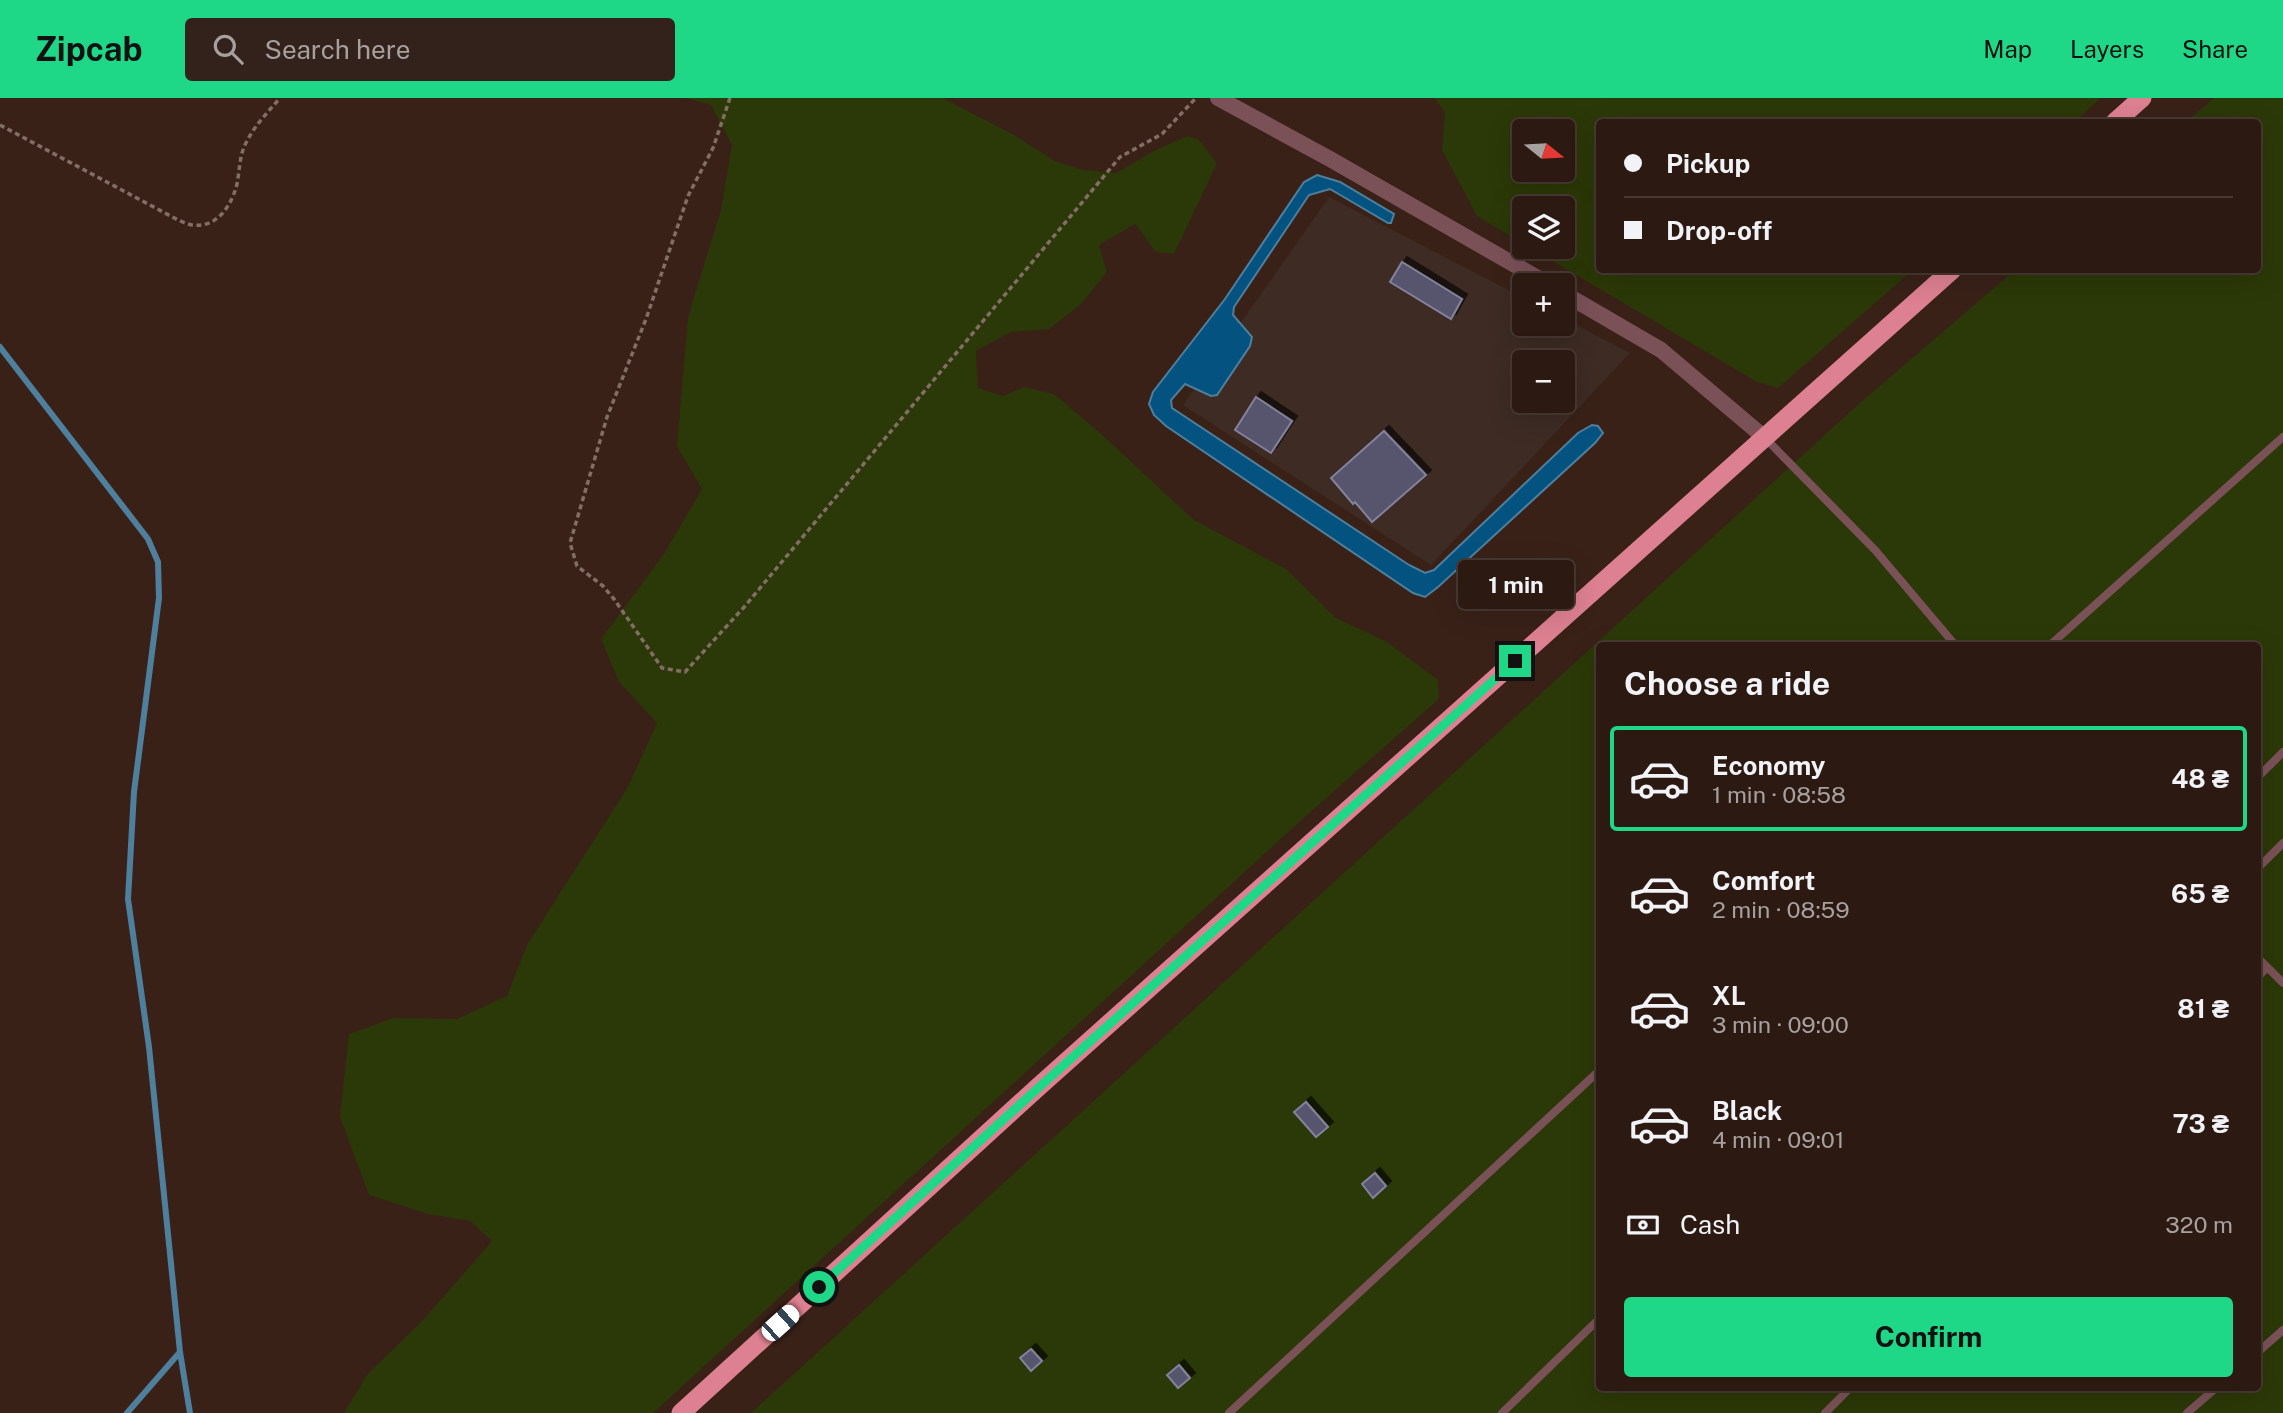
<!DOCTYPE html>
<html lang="en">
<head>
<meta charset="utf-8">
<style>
	body { margin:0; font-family:"Public Sans",sans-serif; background:#33221b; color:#f1f3f6; height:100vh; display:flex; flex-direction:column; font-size:26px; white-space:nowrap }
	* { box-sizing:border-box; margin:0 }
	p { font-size:23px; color:#a6a09f }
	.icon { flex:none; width:38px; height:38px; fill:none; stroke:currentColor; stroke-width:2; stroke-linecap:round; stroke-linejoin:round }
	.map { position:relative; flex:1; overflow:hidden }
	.sheet { position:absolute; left:1596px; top:544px; width:665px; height:749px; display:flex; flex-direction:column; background:#2b1912; border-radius:7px; box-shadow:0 7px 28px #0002,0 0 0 2px #473832 }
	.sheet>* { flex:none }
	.guide { position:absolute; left:1596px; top:21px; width:665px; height:154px; border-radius:7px; box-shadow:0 7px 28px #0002,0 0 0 2px #473832; display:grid; align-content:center; height:154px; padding:0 28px; background:#2b1912 }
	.needle { width:46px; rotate:108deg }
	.buttons { position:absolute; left:1512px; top:21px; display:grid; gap:14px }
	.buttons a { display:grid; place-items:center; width:63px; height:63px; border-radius:7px; background:#2b1912; box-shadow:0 7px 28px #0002,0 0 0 2px #473832; font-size:35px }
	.end { position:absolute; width:32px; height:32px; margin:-16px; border:9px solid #1fd887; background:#111; box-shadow:0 0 0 4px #111 }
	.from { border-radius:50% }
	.bubble { position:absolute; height:49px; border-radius:7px; background:#2b1912; box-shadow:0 7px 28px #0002,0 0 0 2px #473832; font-size:23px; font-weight:700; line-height:49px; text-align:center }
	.car { position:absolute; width:21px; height:42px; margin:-21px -10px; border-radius:9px; box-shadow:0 0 5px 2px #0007; background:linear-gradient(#fff 24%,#345 0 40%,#fff 0 76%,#345 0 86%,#fff 0) }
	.guide b { display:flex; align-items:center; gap:24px; height:66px; font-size:26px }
	.guide b+b { border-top:2px solid #473832 }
	.guide i { width:18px; height:18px; background:#f1f3f6 }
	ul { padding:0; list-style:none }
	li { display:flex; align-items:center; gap:21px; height:105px; margin:0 14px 10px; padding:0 14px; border:4px solid transparent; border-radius:7px }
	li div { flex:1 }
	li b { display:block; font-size:26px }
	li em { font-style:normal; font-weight:700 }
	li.selected { border-color:#1fd887 }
	li>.icon { width:63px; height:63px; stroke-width:1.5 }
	h2 { padding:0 28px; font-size:32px; line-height:84px }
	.pay { display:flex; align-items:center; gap:18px; height:77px; padding:0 28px; font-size:26px }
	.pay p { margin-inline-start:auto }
	.action { display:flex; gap:14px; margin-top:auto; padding:14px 28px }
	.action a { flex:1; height:80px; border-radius:7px; background:#1fd887; color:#111; font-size:28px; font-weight:700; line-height:80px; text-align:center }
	header { display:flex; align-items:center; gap:42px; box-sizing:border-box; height:98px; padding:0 35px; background:#1fd887; color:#111 }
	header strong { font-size:33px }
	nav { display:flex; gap:38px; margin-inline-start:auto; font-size:24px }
	.search { width:490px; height:63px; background:#33221b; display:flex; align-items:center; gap:18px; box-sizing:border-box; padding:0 24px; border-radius:7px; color:#a6a09f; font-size:26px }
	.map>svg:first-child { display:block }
	.industrial { fill:#3d2b24; fill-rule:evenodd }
	.green { fill:#2b3807; fill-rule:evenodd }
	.water { fill:#04527f; stroke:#4e7f9d; stroke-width:2 }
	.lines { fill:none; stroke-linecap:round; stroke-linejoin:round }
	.stream { stroke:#4e7f9d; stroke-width:6 }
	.building { fill:#56546d; stroke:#83819c; stroke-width:2; filter:url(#shadow) }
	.path { stroke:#836e66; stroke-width:3.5; stroke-dasharray:5 3.5; stroke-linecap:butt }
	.service { stroke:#7b5158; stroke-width:8 }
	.minor { stroke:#7b5158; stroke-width:16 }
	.trunk { stroke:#dd8091; stroke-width:19 }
	.route { stroke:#1fd887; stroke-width:9 }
</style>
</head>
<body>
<header>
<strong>Zipcab</strong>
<div class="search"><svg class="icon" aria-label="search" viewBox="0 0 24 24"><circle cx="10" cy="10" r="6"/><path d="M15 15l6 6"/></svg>Search here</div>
<nav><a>Map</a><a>Layers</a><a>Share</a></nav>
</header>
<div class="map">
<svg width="2283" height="1315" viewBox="0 0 2283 1315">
	<defs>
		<filter id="shadow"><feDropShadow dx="5" dy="-5" stdDeviation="0" flood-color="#0009"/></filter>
	</defs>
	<rect width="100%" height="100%" fill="#392118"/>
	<path class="industrial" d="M 1329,99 L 1524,200 L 1524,226 L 1563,226 L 1563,220 L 1630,255 L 1431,467 L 1183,307 ZM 1524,264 L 1563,264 L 1563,303 L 1524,303 Z"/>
	<path class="green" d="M 686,0 L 943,0 L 1014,37 L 1055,63 L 1083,72 L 1116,75 L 1154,53 L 1187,38 L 1198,41 L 1217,65 L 1174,156 L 1156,154 L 1135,126 L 1099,147 L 1107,174 L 1081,206 L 1049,231 L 1011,234 L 976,253 L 978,290 L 1003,298 L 1024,289 L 1054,296 L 1099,334 L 1194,422 L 1286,471 L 1336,520 L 1387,544 L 1438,582 L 1439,601 L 1308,716 L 653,1315 L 344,1315 L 367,1277 L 424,1221 L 492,1143 L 470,1123 L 428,1116 L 369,1097 L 340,1019 L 349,936 L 393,920 L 457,921 L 507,898 L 528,845 L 628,689 L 657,625 L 619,584 L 601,541 L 664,456 L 702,391 L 677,348 L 688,219 L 721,112 L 732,47 L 711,7 Z
		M 1435,0 L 2101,0 L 2074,24 L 1600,24 L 1600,172 L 1913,172 L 1778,290 L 1757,284 L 1529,149 L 1563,149 L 1563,110 L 1524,110 L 1524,146 L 1477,118 L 1442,52 L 1445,15 ZM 1524,33 L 1563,33 L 1563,72 L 1524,72 Z
		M 2214,0 L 2283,0 L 2283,1315 L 751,1315 L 1861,304 L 2015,172 L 2258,172 L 2258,24 L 2186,24 ZM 1600,548 L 2258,548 L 2258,1290 L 1600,1290 Z"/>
	<path class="water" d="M 1317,77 L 1340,84 L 1394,116 L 1391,125 L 1388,125 L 1330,91 L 1309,97 L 1234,209 L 1233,217 L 1252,239 L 1250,248 L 1217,297 L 1211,298 L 1185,286 L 1171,302 L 1172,310 L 1409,467 L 1425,475 L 1434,472 L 1578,335 L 1592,327 L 1598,328 L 1603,335 L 1595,345 L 1438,489 L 1425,499 L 1413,495 L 1166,328 L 1154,317 L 1149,306 L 1153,294 L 1225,201 L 1304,84 Z"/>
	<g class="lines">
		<path class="stream" d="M 0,249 L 148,441 L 158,464 L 159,500 L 134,694 L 128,801 L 149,949 L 180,1254 L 190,1315
			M 127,1315 L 180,1254"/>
	</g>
	<path class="building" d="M 1402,164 L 1462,201 L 1451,221 L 1390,184 Z
		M 1256,299 L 1292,323 L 1271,355 L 1235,332 Z
		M 1384,333 L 1426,377 L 1372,424 L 1355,404 L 1353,406 L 1331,380 Z
		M 1306,1004 L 1328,1029 L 1316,1039 L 1294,1014 Z
		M 1375,1075 L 1386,1088 L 1373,1100 L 1362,1086 Z
		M 1031,1251 L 1042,1263 L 1031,1273 L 1020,1260 Z
		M 1179,1267 L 1190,1280 L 1178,1290 L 1167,1277 Z"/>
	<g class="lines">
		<path class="path" d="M 730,0 L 713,50 L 688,98 L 646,221 L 607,319 L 570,445 L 577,468 L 603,488 L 614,501 L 662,570 L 685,574 L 745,508 L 1120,59 L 1162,36 L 1196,0
			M 0,27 L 178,122 C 183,124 189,127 193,127 C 218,130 232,106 237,86 C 240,71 239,57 247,43 C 255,27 268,14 280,0"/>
		<path class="service" d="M 1765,340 L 1875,452 L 1956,548
			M 2049,548 L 2283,339
			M 2258,679 L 2283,654
			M 2258,770 L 2283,745
			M 2258,860 L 2283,885
			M 2258,879 L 2267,869
			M 2258,1254 L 2283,1232
			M 1229,1315 L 1600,972
			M 1502,1315 L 1600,1220
			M 1825,1315 L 1850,1290
			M 2187,1315 L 2216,1290"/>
		<path class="minor" d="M 1218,0 L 1330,61 L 1550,187
			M 1563,195 L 1661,252 L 1765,340"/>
		<path class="trunk" d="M 2115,24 L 2142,0
			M 681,1315 L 1036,991 L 1952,172"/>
	</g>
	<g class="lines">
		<path class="route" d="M 819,1189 L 1037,991 L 1515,563"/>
	</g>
</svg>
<div class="buttons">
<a><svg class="needle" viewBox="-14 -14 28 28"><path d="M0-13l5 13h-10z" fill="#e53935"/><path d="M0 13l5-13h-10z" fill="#a6a09f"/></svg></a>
<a><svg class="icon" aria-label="layers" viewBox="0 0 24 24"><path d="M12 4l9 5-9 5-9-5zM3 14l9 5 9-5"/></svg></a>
<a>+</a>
<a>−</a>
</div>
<i class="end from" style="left:819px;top:1189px"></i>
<i class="end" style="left:1515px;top:563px"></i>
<div class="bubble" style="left:1458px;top:462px;width:116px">1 min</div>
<i class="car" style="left:780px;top:1225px;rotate:48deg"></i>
<div class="guide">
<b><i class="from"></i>Pickup</b>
<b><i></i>Drop-off</b>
</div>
<section class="sheet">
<h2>Choose a ride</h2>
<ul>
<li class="selected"><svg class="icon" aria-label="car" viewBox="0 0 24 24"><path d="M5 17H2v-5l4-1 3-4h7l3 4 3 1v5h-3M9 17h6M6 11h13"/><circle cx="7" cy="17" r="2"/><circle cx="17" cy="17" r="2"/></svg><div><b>Economy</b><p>1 min · 08:58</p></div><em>48 ₴</em></li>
<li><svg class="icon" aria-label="car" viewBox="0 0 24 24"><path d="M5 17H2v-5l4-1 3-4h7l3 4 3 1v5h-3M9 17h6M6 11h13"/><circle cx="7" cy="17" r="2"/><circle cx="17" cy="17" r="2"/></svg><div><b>Comfort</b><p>2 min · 08:59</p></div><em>65 ₴</em></li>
<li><svg class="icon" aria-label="car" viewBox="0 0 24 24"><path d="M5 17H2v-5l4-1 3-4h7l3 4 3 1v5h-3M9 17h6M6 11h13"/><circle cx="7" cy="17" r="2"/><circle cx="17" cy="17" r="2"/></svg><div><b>XL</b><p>3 min · 09:00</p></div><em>81 ₴</em></li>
<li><svg class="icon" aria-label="car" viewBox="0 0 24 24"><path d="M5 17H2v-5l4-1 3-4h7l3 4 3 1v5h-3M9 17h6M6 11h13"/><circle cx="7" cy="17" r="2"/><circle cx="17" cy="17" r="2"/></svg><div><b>Black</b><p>4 min · 09:01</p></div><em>73 ₴</em></li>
</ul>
<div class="pay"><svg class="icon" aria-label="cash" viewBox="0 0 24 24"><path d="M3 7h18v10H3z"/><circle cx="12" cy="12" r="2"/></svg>Cash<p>320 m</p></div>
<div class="action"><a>Confirm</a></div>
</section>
</div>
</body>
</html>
